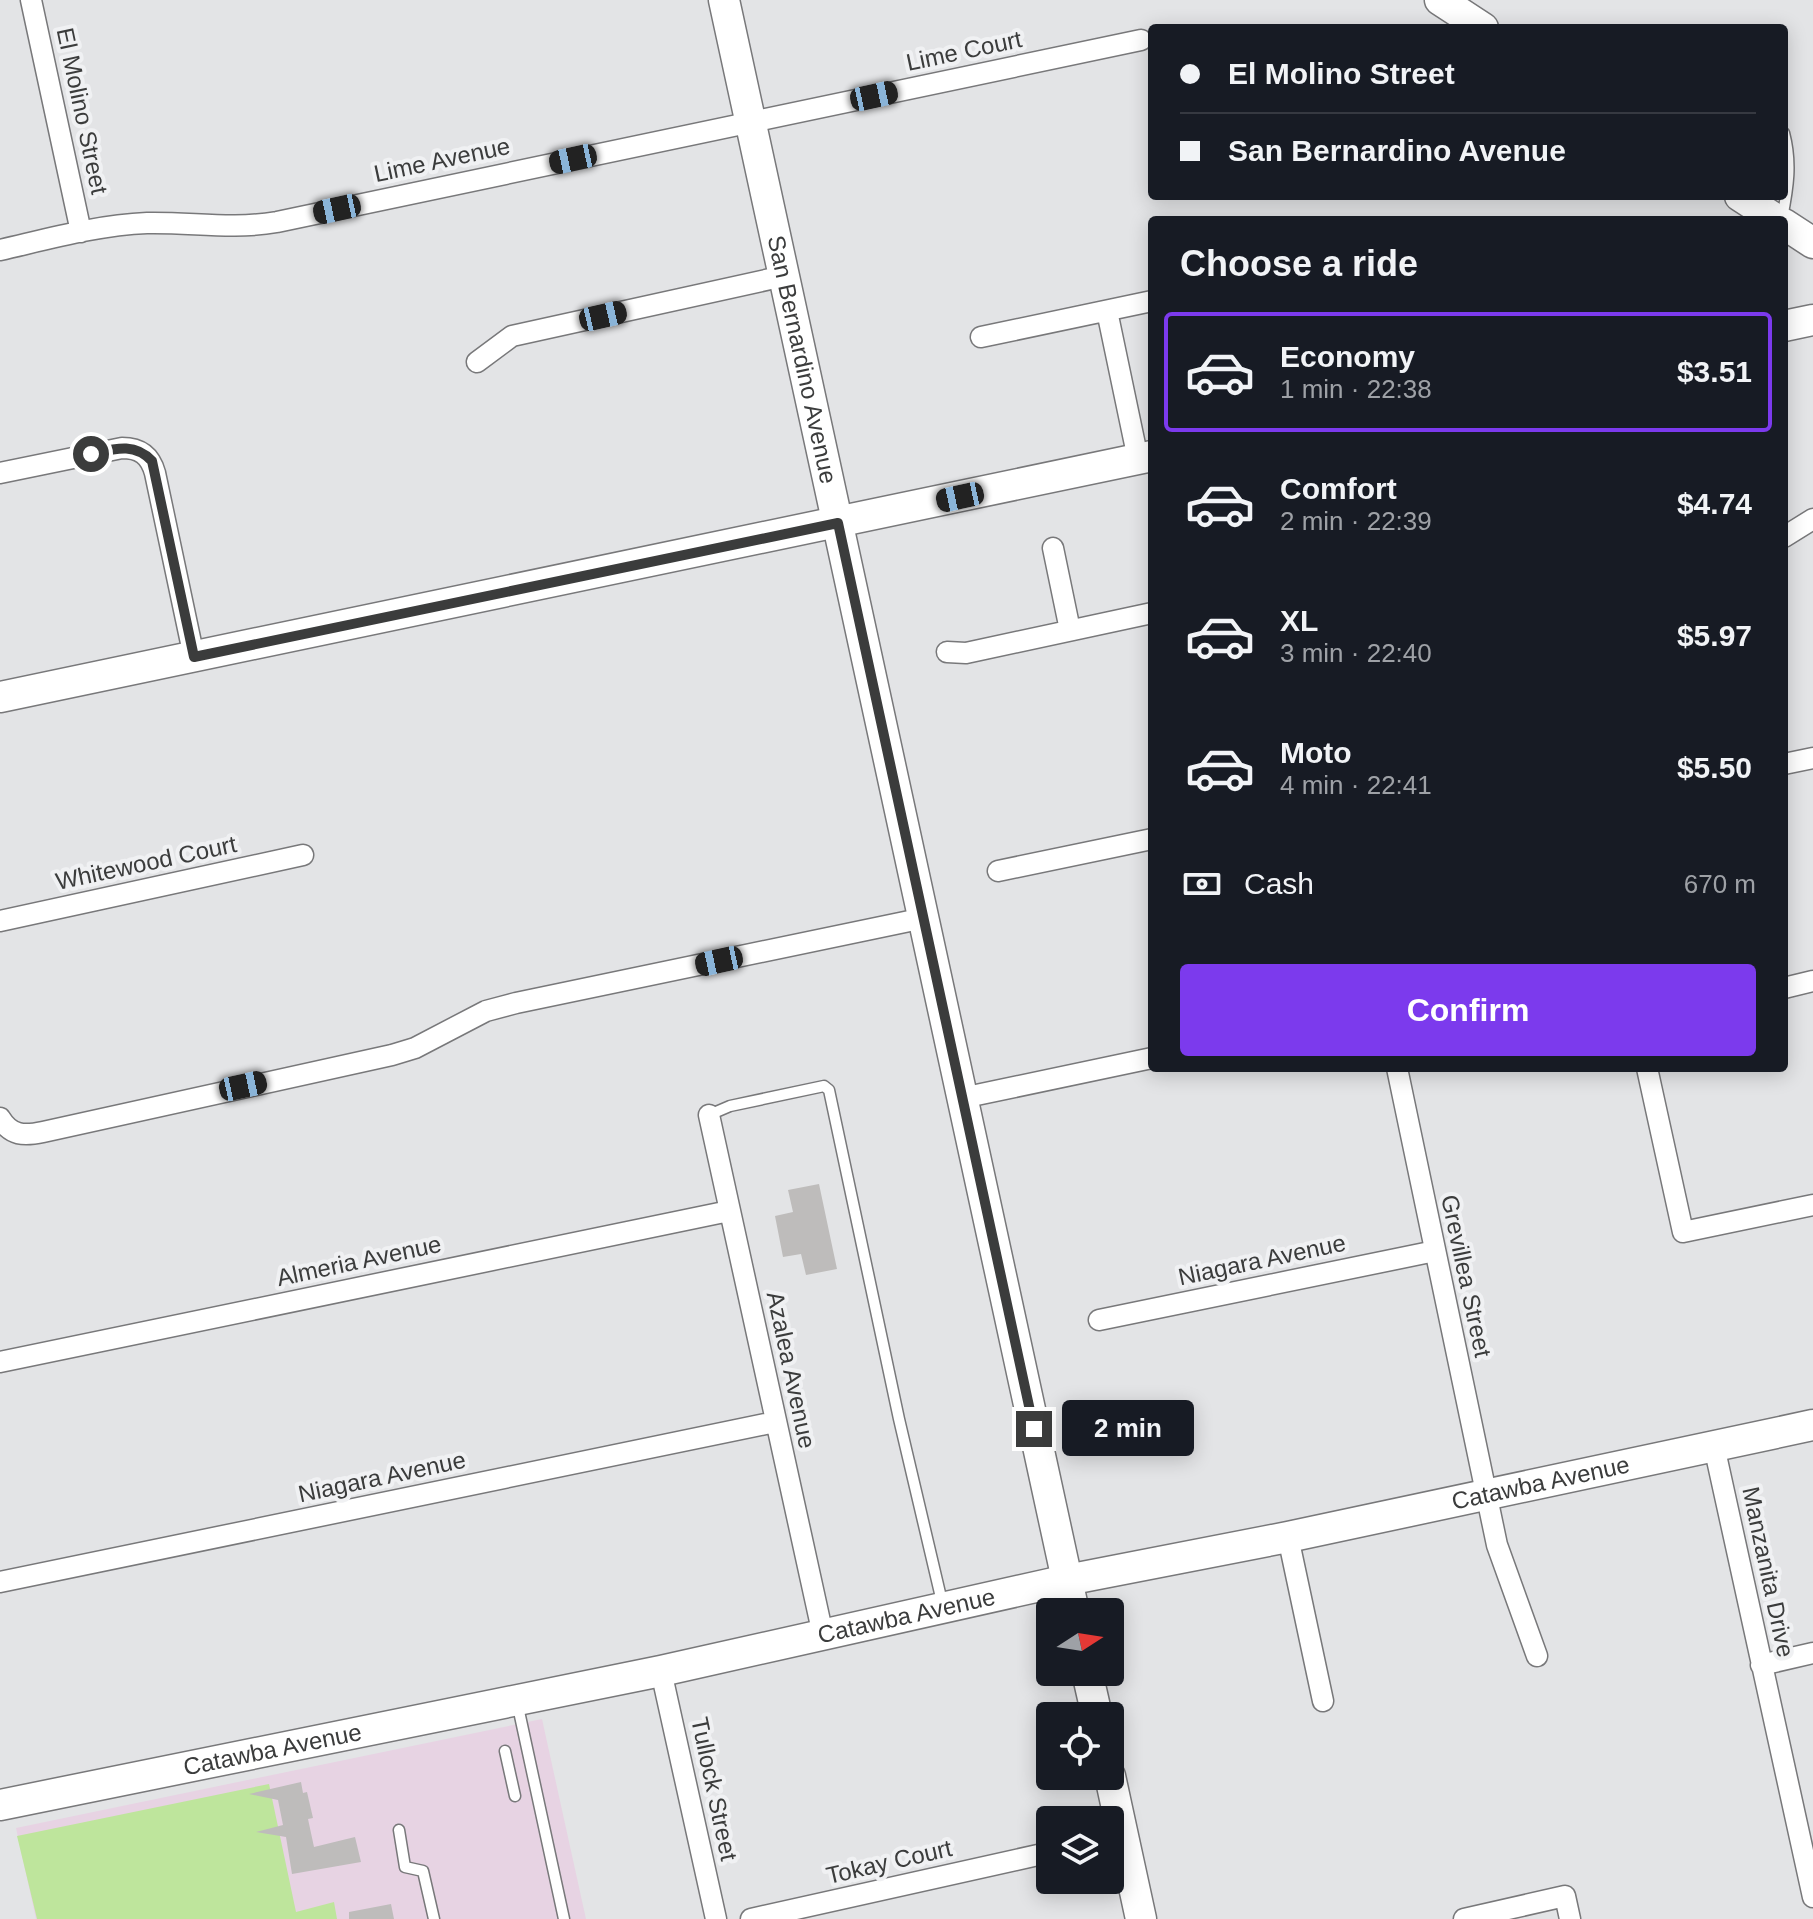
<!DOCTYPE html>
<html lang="en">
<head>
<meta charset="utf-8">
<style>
	body { margin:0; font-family:Arial,sans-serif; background:#242831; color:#f1f3f6; height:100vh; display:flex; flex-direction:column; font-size:30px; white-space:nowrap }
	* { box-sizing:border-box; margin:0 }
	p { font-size:26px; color:#9ea1a6 }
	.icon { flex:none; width:44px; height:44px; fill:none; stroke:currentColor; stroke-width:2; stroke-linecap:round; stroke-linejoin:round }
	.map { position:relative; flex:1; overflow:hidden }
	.side { position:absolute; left:1148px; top:216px; width:640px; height:856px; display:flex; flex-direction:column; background:#171b24; border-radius:8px; box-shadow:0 4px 20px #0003 }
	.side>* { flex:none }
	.guide { position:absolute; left:1148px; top:24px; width:640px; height:176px; border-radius:8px; box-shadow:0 4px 20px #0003; display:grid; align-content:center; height:176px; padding:0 32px; background:#171b24 }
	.needle { width:52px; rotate:78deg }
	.fabs { position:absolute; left:1036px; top:1598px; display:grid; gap:16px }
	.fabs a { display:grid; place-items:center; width:88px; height:88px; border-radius:8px; background:#171b24; box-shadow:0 4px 20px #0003; font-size:40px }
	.end { position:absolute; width:36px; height:36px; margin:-18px; border:10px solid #3b3c3c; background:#fff; box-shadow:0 0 0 4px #fff }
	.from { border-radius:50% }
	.bubble { position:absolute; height:56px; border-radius:8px; background:#171b24; box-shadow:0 4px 20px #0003; font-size:26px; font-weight:600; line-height:56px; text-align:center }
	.car { position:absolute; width:24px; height:48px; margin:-24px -12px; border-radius:10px; box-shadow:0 0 6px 2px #0007; background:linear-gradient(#222 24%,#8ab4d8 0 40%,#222 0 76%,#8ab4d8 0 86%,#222 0) }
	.guide b { display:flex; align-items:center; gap:28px; height:76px; font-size:30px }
	.guide b+b { border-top:2px solid #363941 }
	.guide i { width:20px; height:20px; background:#f1f3f6 }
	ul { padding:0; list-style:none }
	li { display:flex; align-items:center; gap:24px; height:120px; margin:0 16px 12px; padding:0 16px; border:4px solid transparent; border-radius:8px }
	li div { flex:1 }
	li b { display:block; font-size:30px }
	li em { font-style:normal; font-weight:600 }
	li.on { border-color:#7c3aed }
	li>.icon { width:72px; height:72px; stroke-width:1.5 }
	h2 { padding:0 32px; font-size:36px; line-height:96px }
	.pay { display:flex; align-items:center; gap:20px; height:88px; padding:0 32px; font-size:30px }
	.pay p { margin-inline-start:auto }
	.action { display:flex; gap:16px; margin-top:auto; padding:16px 32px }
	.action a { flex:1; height:92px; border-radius:8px; background:#7c3aed; color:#fff; font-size:32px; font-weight:600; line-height:92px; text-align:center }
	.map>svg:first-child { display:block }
	.education { fill:#e7d3e3 }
	.green { fill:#bee59c }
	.building { fill:#bebcbb }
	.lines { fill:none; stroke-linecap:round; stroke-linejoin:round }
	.lane-casing { stroke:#78787a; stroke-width:13 }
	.street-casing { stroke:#78787a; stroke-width:23 }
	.secondary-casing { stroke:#78787a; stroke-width:33 }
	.lane { stroke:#fff; stroke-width:10 }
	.street { stroke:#fff; stroke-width:20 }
	.secondary { stroke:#fff; stroke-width:30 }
	.route { stroke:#3b3c3c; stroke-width:10 }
	.labels { text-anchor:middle; stroke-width:8; stroke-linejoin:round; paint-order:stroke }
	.street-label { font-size:24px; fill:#3b3c3c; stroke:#f0f1f3 }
</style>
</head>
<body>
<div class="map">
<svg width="1813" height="1919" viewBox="0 0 1813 1919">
	<rect width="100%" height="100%" fill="#e3e4e6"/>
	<path class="education" d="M 542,1719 L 586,1919 L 36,1919 L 16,1828 Z"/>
	<path class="green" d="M 269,1784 L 296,1912 L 334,1902 L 337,1919 L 37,1919 L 17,1836 Z"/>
	<path class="building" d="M 819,1184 L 837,1269 L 806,1275 L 801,1254 L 783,1257 L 775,1216 L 793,1212 L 788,1190 Z
		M 301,1782 L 303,1793 L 307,1792 L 313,1818 L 308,1819 L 314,1847 L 355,1837 L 361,1862 L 292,1874 L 286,1837 L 256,1832 L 283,1825 L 278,1800 L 249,1794 Z
		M 391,1904 L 394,1919 L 349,1919 L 349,1912 Z"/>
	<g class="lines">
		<defs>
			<path id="lane" d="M 1782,218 C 1788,188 1792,163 1784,133
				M 709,1115 L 730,1106 L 824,1086 L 829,1090 L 899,1419 L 943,1606
				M 517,1702 L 564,1919
				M 505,1751 L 515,1796
				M 399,1830 L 405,1867 L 423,1871 L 434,1919"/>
			<path id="street" d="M 31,0 L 81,232
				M 0,250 C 48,239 98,225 147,223 C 193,222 231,230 277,222 L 1141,40
				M 1107,311 L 1138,459
				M 981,337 L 1152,301
				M 477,362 L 512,336 L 784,276
				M 0,473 L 122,448 C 140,448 150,455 155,473 L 194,657
				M 1784,537 L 1813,519
				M 1053,548 L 1070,630
				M 947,652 L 966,653 L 1152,613
				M 1784,764 L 1813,758
				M 998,871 L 1152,839
				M 0,921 L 303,855
				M 1784,988 L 1813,981
				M 1397,1068 L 1497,1545 L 1537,1656
				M 1647,1068 L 1683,1232 L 1813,1205
				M 962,1098 L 1152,1058
				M 709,1115 L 823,1635
				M 0,1118 C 11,1136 24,1136 43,1132 L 392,1055 L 415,1048 L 486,1011 L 516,1003 L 924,918
				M 1099,1320 L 1435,1251
				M 0,1362 L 729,1211
				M 1714,1446 L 1813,1897
				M 1288,1537 L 1323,1701
				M 0,1582 L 775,1422
				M 1761,1665 L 1813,1653
				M 661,1671 L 716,1919
				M 751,1919 L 1038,1855
				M 1464,1919 L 1565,1896 L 1570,1919"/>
			<g id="secondary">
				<path id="s1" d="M 724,0 L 1074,1612"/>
				<path d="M 1440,0 L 1483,28"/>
				<path d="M 1740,196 L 1777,220"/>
				<path d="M 1784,224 L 1813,243"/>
				<path d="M 1784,326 L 1813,320"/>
				<path d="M 0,697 L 1152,456"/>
				<path d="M 1087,1672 L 1097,1716"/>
				<path d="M 1110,1776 L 1141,1919"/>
				<path id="s2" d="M 0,1805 L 661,1671 L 1067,1580 L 1288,1537 L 1813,1425"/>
			</g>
		</defs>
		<use href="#lane" class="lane-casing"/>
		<use href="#street" class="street-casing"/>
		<use href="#secondary" class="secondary-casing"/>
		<use href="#lane" class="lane"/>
		<use href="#street" class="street"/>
		<use href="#secondary" class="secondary"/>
	</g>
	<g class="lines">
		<path class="route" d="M 91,454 C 114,449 134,442 152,461 L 194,657 L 838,523 L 1034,1429"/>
	</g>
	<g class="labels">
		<g class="street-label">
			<text transform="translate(964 51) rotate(-12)" y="8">Lime Court</text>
			<text transform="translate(82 111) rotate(78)" y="8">El Molino Street</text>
			<text transform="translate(442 160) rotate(-12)" y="8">Lime Avenue</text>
			<text dy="8" stroke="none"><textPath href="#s1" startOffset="368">San Bernardino Avenue</textPath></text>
			<text transform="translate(146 863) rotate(-12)" y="8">Whitewood Court</text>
			<text transform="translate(1262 1260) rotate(-12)" y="8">Niagara Avenue</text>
			<text transform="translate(359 1261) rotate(-12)" y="8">Almeria Avenue</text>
			<text transform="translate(1466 1276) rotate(78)" y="8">Grevillea Street</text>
			<text transform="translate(791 1370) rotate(78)" y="8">Azalea Avenue</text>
			<text transform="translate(382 1477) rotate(-12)" y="8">Niagara Avenue</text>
			<text dy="8" stroke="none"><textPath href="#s2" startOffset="1574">Catawba Avenue</textPath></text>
			<text transform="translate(1768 1572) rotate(78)" y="8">Manzanita Drive</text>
			<text dy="8" stroke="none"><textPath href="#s2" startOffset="926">Catawba Avenue</textPath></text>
			<text dy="8" stroke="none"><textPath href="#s2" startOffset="278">Catawba Avenue</textPath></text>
			<text transform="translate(714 1789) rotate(78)" y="8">Tullock Street</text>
			<text transform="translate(889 1862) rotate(-13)" y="8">Tokay Court</text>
		</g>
	</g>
</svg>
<div class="fabs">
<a><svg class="needle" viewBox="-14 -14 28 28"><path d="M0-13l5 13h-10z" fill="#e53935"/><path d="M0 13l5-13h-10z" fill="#9ea1a6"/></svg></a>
<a><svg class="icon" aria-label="locate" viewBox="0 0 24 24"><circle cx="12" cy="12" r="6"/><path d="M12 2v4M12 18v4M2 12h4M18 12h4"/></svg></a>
<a><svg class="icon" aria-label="layers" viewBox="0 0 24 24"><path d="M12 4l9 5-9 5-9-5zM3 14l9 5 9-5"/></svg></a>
</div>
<i class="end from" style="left:91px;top:454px"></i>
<i class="end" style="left:1034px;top:1429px"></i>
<div class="bubble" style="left:1062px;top:1400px;width:132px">2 min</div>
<i class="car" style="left:874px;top:96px;rotate:78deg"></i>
<i class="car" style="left:573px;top:159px;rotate:258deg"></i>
<i class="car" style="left:337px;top:209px;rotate:258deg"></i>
<i class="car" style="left:603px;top:316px;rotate:77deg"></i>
<i class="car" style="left:960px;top:497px;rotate:258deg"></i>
<i class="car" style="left:719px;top:961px;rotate:258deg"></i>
<i class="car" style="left:243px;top:1086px;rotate:78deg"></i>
<div class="guide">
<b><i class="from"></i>El Molino Street</b>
<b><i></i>San Bernardino Avenue</b>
</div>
<section class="side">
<h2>Choose a ride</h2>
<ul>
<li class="on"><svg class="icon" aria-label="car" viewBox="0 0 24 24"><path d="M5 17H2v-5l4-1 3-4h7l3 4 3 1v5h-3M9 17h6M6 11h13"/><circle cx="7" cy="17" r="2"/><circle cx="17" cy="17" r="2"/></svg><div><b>Economy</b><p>1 min · 22:38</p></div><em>$3.51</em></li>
<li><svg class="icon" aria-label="car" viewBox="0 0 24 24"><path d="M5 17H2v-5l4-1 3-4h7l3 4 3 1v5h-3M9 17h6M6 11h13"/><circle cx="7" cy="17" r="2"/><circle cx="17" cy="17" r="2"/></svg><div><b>Comfort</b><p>2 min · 22:39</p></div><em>$4.74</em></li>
<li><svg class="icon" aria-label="car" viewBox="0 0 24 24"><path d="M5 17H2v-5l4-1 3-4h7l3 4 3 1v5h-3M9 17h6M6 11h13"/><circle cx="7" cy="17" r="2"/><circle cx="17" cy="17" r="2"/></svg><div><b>XL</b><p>3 min · 22:40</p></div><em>$5.97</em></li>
<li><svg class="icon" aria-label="car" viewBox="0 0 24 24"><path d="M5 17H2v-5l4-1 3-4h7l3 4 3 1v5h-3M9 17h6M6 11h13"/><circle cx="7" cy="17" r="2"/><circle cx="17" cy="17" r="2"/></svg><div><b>Moto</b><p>4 min · 22:41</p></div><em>$5.50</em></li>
</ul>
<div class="pay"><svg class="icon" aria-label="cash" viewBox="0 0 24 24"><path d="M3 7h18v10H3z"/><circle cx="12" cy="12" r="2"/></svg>Cash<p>670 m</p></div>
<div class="action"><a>Confirm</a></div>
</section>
</div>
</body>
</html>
